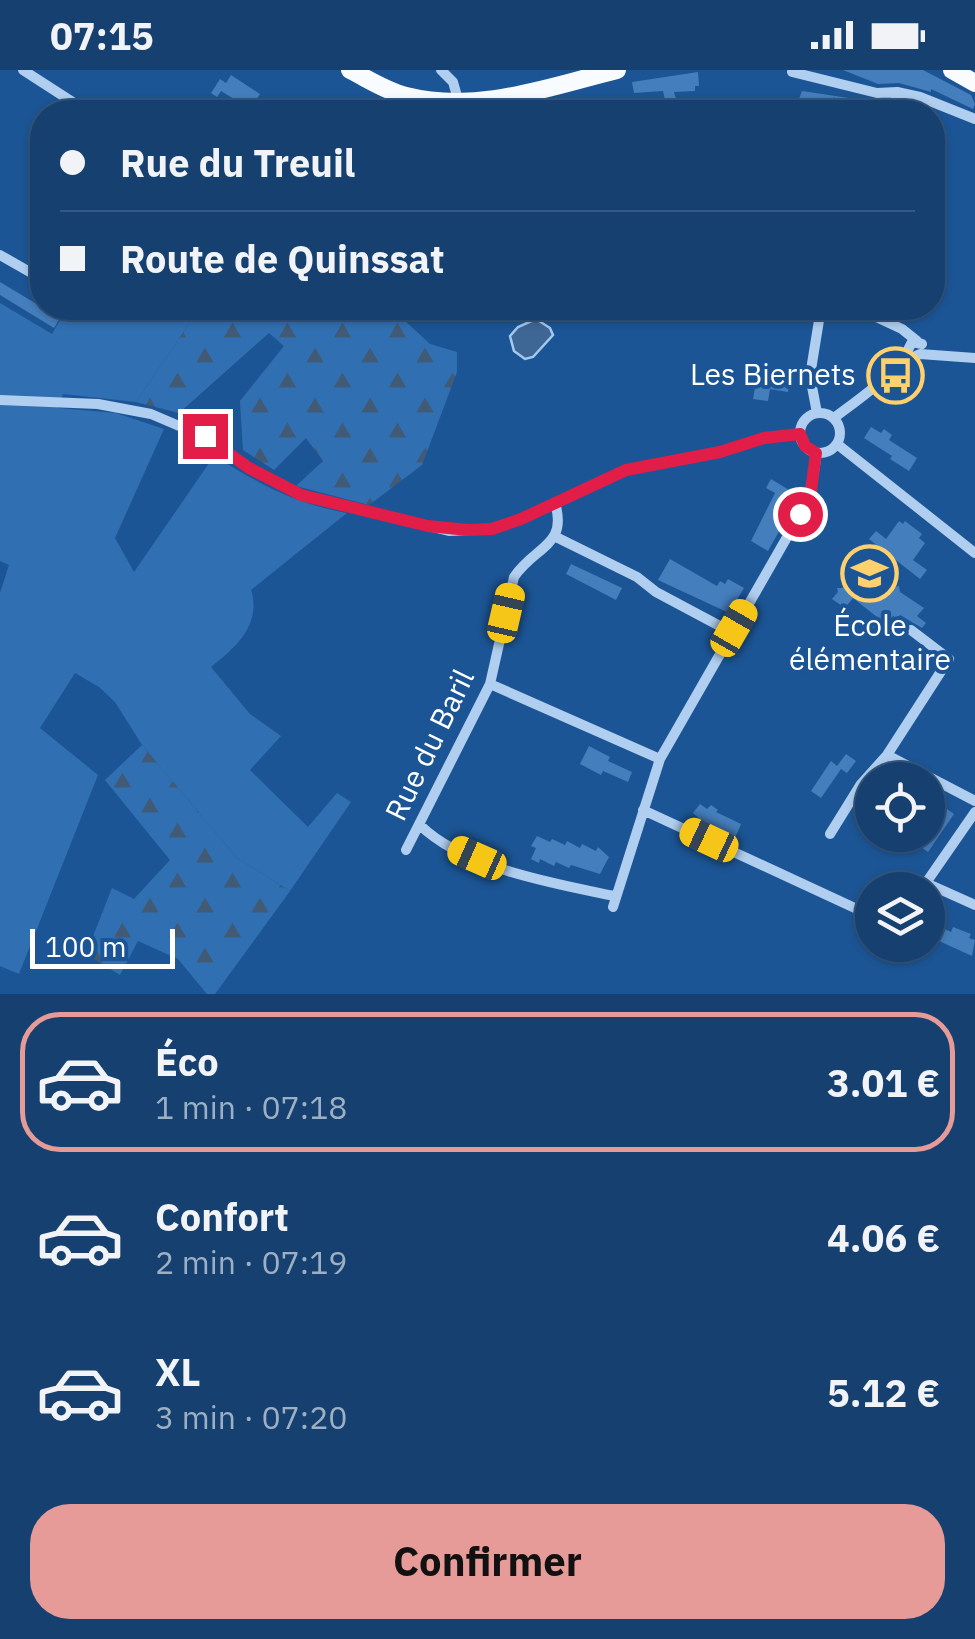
<!DOCTYPE html>
<html lang="fr">
<head>
<meta charset="utf-8">
<style>
	body { margin:0; font-family:"IBM Plex Sans",sans-serif; background:#1e4775; color:#f1f3f6; height:100vh; display:flex; flex-direction:column; font-size:38px; white-space:nowrap }
	* { box-sizing:border-box; margin:0 }
	p { font-size:32px; color:#9dafc3 }
	.icon { flex:none; width:55px; height:55px; fill:none; stroke:currentColor; stroke-width:2; stroke-linecap:round; stroke-linejoin:round }
	.map { position:relative; height:924px; overflow:hidden }
	.side { display:flex; flex-direction:column; background:#154070; flex:1 }
	.side>* { flex:none }
	.hud { position:absolute; left:30px; top:30px; width:915px; height:220px; border-radius:40px; box-shadow:0 2px 8px #0004,0 0 0 2px #345983; display:grid; align-content:center; height:220px; padding:0 30px; background:#154070 }
	.tools { position:absolute; left:855px; top:692px; display:grid; gap:20px }
	.tools a { display:grid; place-items:center; width:90px; height:90px; border-radius:50%; background:#154070; box-shadow:0 2px 8px #0004,0 0 0 2px #345983; font-size:50px }
	.scale { position:absolute; left:30px; bottom:25px; width:145px; box-sizing:border-box; padding-left:10px; border:5px solid #fff; border-top:0; font-size:28px; line-height:35px; white-space:nowrap; color:#fff; -webkit-text-stroke:8px #1c5595; paint-order:stroke }
	.end { position:absolute; width:45px; height:45px; margin:-22px; border:12px solid #e11d48; background:#fff; box-shadow:0 0 0 5px #fff }
	.from { border-radius:50% }
	.car { position:absolute; width:30px; height:60px; margin:-30px -15px; border-radius:12px; box-shadow:0 0 8px 2px #0007; background:linear-gradient(#f5c518 24%,#345 0 40%,#f5c518 0 76%,#345 0 86%,#f5c518 0) }
	.hud b { display:flex; align-items:center; gap:35px; height:95px; font-size:38px }
	.hud b+b { border-top:2px solid #345983 }
	.hud i { width:25px; height:25px; background:#f1f3f6 }
	ul { padding:18px 0 0; list-style:none }
	li { display:flex; align-items:center; gap:30px; height:140px; margin:0 20px 15px; padding:0 10px; border:5px solid transparent; border-radius:40px }
	li div { flex:1 }
	li b { display:block; font-size:38px }
	li em { font-style:normal; font-weight:800 }
	li.active { border-color:#e69b98 }
	li>.icon { width:90px; height:90px; stroke-width:1.5 }
	.button { display:flex; gap:20px; margin-top:auto; padding:20px 30px }
	.button a { flex:1; height:115px; border-radius:40px; background:#e69b98; color:#111; font-size:40px; font-weight:800; line-height:115px; text-align:center }
	.status { display:flex; justify-content:space-between; align-items:center; height:70px; padding:0 50px; background:#154070; direction:ltr }
	.status svg { height:28px; fill:currentColor }
	.map>svg:first-child { display:block }
	.green { fill:#316fb3 }
	.forest { fill:url(#forest-firs) }
	.water { fill:#3f6795; stroke:#a3c9f1; stroke-width:2.5 }
	.building { fill:#457ebc }
	.lines { fill:none; stroke-linecap:round; stroke-linejoin:round }
	.minor { stroke:#b0ceef; stroke-width:10 }
	.primary { stroke:#f8fbff; stroke-width:18 }
	.route { stroke:#e11d48; stroke-width:12 }
	.labels { text-anchor:middle; stroke-width:8; stroke-linejoin:round; paint-order:stroke }
	.poi-label { font-size:30px; fill:#fff; stroke:#1c5595; text-anchor:end }
	.street-label { font-size:30px; fill:#fff; stroke:#1c5595 }
</style>
</head>
<body>
<div class="status"><b>07:15</b><svg viewBox="0 0 49 12"><path d="M0 12V9h3v3zM5 12V6h3v6zM10 12V3h3v9zM15 12V0h3v12zM26 1h20v11H26zM47 4h2v5h-2z"/></svg></div>
<div class="map">
<svg width="975" height="924" viewBox="0 0 975 924">
	<defs>
		<pattern id="forest-firs" width="22" height="20" patternUnits="userSpaceOnUse" patternTransform="scale(2.5)"><rect width="22" height="20" fill="#316fb3"/><path d="M5 1l3.5 6h-7zM16 11l3.5 6h-7z" fill="#415a75"/></pattern>
	</defs>
	<rect width="100%" height="100%" fill="#1c5595"/>
	<path class="green" d="M 0,233 L 52,264 L 67,238 L 200,238 L 136,332 L 63,324 L 58,338 L 116,343 L 164,359 L 115,468 L 134,502 L 214,386 C 260,414 293,433 347,443 L 251,520 C 262,555 235,578 211,597 L 250,644 L 281,666 L 250,700 L 308,757 L 337,723 L 351,732 L 290,821 L 237,788 L 142,675 L 115,632 L 99,617 L 75,603 L 40,658 L 98,705 L 19,904 L 0,896 L 0,523 L 9,495 L 0,491 Z"/>
	<path class="forest" d="M 200,238 L 391,238 L 430,274 L 457,282 L 457,302 L 422,395 L 369,435 L 296,416 L 323,391 L 306,368 L 274,400 L 243,380 L 240,331 L 284,276 L 269,263 L 179,343 L 136,332 Z
		M 142,675 L 237,788 L 290,821 L 215,924 L 207,924 L 178,889 L 138,871 L 120,905 L 86,884 L 112,818 L 134,829 L 170,790 L 105,710 Z"/>
	<path class="water" d="M 536,249 L 550,258 L 553,265 L 533,287 L 525,289 L 514,281 L 510,266 L 518,257 Z"/>
	<path class="building" d="M 843,0 L 923,0 L 971,25 L 975,34 L 973,39 L 931,19 L 931,22 L 899,13 L 878,14 Z
		M 698,2 L 699,16 L 695,16 L 695,21 L 674,22 L 676,29 L 665,30 L 663,21 L 634,23 L 632,12 Z
		M 231,5 L 260,24 L 250,39 L 221,21 L 217,27 L 211,23 L 220,9 L 226,13 Z
		M 802,21 L 849,28 L 851,33 L 862,35 L 865,29 L 868,30 L 886,39 L 885,42 L 859,42 L 854,39 L 839,42 L 834,27 L 824,38 L 797,34 Z
		M 0,212 L 60,248 L 54,258 L 0,225 Z
		M 780,300 L 791,301 L 788,322 L 770,319 L 768,331 L 753,329 L 758,301 L 779,305 Z
		M 871,357 L 881,363 L 884,359 L 892,365 L 889,370 L 917,388 L 909,401 L 890,389 L 892,386 L 864,368 Z
		M 771,409 L 799,426 L 768,481 L 751,471 L 775,423 L 766,418 Z
		M 899,451 L 903,454 L 905,451 L 922,464 L 919,468 L 925,473 L 913,490 L 927,500 L 920,509 L 869,469 L 876,461 L 886,469 Z
		M 670,489 L 717,516 L 720,511 L 725,514 L 728,509 L 744,518 L 729,543 L 658,510 Z
		M 862,492 L 869,498 L 875,498 L 875,503 L 893,517 L 899,516 L 900,522 L 924,538 L 917,546 L 926,553 L 922,558 L 900,545 L 897,549 L 893,546 L 881,560 L 876,560 L 870,556 L 877,547 L 853,528 L 845,538 L 832,529 L 838,522 L 837,518 L 842,518 Z
		M 571,494 L 622,518 L 616,530 L 566,504 Z
		M 589,676 L 610,687 L 608,691 L 632,702 L 628,712 L 603,701 L 601,705 L 580,694 Z
		M 846,684 L 856,691 L 847,703 L 841,699 L 821,728 L 811,721 L 831,691 L 837,696 Z
		M 700,734 L 707,739 L 711,735 L 718,740 L 716,742 L 741,754 L 735,768 L 705,754 L 693,743 Z
		M 943,736 L 954,744 L 928,782 L 918,775 L 928,765 Z
		M 537,766 L 550,772 L 552,769 L 565,775 L 567,771 L 580,778 L 582,774 L 596,781 L 598,777 L 609,787 L 600,804 L 571,795 L 569,798 L 556,792 L 554,796 L 540,789 L 539,793 L 531,789 L 536,778 L 531,776 Z
		M 928,851 L 951,862 L 953,857 L 971,864 L 969,868 L 975,870 L 972,886 L 928,866 Z"/>
	<g class="lines">
		<path class="minor" d="M 23,0 L 88,42
			M 441,0 L 453,12 L 459,33
			M 792,2 L 877,23 L 897,22
			M 396,42 L 406,26
			M 894,42 L 897,22 L 920,27 L 975,49
			M 0,185 L 42,209
			M 857,238 L 902,259 L 917,271
			M 902,292 L 920,284 L 975,288
			M 0,330 L 98,334 L 151,344 L 205,367 L 249,398 L 301,425 L 449,461 L 491,459 L 521,449 L 626,400 L 720,382 L 764,368 L 800,364
			M 817,343 L 810,306 L 821,238
			M800 363a20 20 0 1 1 40 0a20 20 0 1 1-40 0Z
			M 834,348 C 860,328 899,303 912,272 L 922,274
			M 837,374 L 975,483
			M 556,467 L 637,507 L 656,522 L 731,562
			M 490,614 L 660,689
			M 887,685 L 975,731
			M 643,740 L 872,846
			M 420,755 C 463,798 556,814 614,826
			M 830,764 L 861,714 L 887,685 L 949,589 L 911,560
			M 406,780 L 490,614 L 514,507 C 535,476 568,476 555,433
			M 926,813 L 975,835
			M 921,820 L 975,742
			M 613,837 L 660,689 L 810,427 L 817,383"/>
		<path class="primary" d="M 350,0 C 368,9 386,21 406,26 C 478,44 548,17 617,0
			M 952,0 L 975,13"/>
	</g>
	<g class="lines">
		<path class="route" d="M 205,366 L 249,398 L 301,425 L 428,456 L 468,460 L 492,459 L 521,449 L 626,400 L 720,382 L 764,368 L 800,364 L 805,376 L 816,383 L 810,428 L 800,444"/>
	</g>
	<defs>
		<symbol id="bus-ring" viewBox="-11 -11 22 22"><circle r="9.5" fill="#1c5595" stroke="#ffd06e" stroke-width="1.5"/><path d="M-5-6H5V4H4V6H2V4H-2V6H-4V4H-5ZM-3.5-4V0h7V-4ZM-3.5 1.2v1.5H-2V1.2ZM2 1.2v1.5H3.5V1.2Z" fill="#ffd06e"/></symbol>
		<symbol id="school-ring" viewBox="-11 -11 22 22"><circle r="9.5" fill="#1c5595" stroke="#ffd06e" stroke-width="1.5"/><path d="M0-5L7-2L0 1L-7-2ZM-4 1L0 2.5L4 1V4Q0 6-4 4Z" fill="#ffd06e"/></symbol>
	</defs>
	<g fill-rule="evenodd">
		<use href="#bus-ring" x="864" y="274" width="63" height="63"/>
		<use href="#school-ring" x="838" y="472" width="63" height="63"/>
	</g>
	<g class="labels">
		<g class="poi-label">
			<text x="856" y="315">Les Biernets</text>
			<text x="870" y="566" text-anchor="middle">École<tspan x="870" dy="34">élémentaire</tspan></text>
		</g>
		<g class="street-label">
			<text transform="translate(430 675) rotate(-64)" y="10">Rue du Baril</text>
		</g>
	</g>
</svg>
<div class="tools">
<a><svg class="icon" aria-label="locate" viewBox="0 0 24 24"><circle cx="12" cy="12" r="6"/><path d="M12 2v4M12 18v4M2 12h4M18 12h4"/></svg></a>
<a><svg class="icon" aria-label="layers" viewBox="0 0 24 24"><path d="M12 4l9 5-9 5-9-5zM3 14l9 5 9-5"/></svg></a>
</div>
<div class="scale">100 m</div>
<i class="end from" style="left:800px;top:444px"></i>
<i class="end" style="left:205px;top:366px"></i>
<i class="car" style="left:506px;top:543px;rotate:13deg"></i>
<i class="car" style="left:734px;top:558px;rotate:30deg"></i>
<i class="car" style="left:709px;top:770px;rotate:295deg"></i>
<i class="car" style="left:477px;top:788px;rotate:294deg"></i>
<div class="hud">
<b><i class="from"></i>Rue du Treuil</b>
<b><i></i>Route de Quinssat</b>
</div>
</div>
<section class="side">
<ul>
<li class="active"><svg class="icon" aria-label="car" viewBox="0 0 24 24"><path d="M5 17H2v-5l4-1 3-4h7l3 4 3 1v5h-3M9 17h6M6 11h13"/><circle cx="7" cy="17" r="2"/><circle cx="17" cy="17" r="2"/></svg><div><b>Éco</b><p>1 min · 07:18</p></div><em>3.01 €</em></li>
<li><svg class="icon" aria-label="car" viewBox="0 0 24 24"><path d="M5 17H2v-5l4-1 3-4h7l3 4 3 1v5h-3M9 17h6M6 11h13"/><circle cx="7" cy="17" r="2"/><circle cx="17" cy="17" r="2"/></svg><div><b>Confort</b><p>2 min · 07:19</p></div><em>4.06 €</em></li>
<li><svg class="icon" aria-label="car" viewBox="0 0 24 24"><path d="M5 17H2v-5l4-1 3-4h7l3 4 3 1v5h-3M9 17h6M6 11h13"/><circle cx="7" cy="17" r="2"/><circle cx="17" cy="17" r="2"/></svg><div><b>XL</b><p>3 min · 07:20</p></div><em>5.12 €</em></li>
</ul>
<div class="button"><a>Confirmer</a></div>
</section>
</body>
</html>
